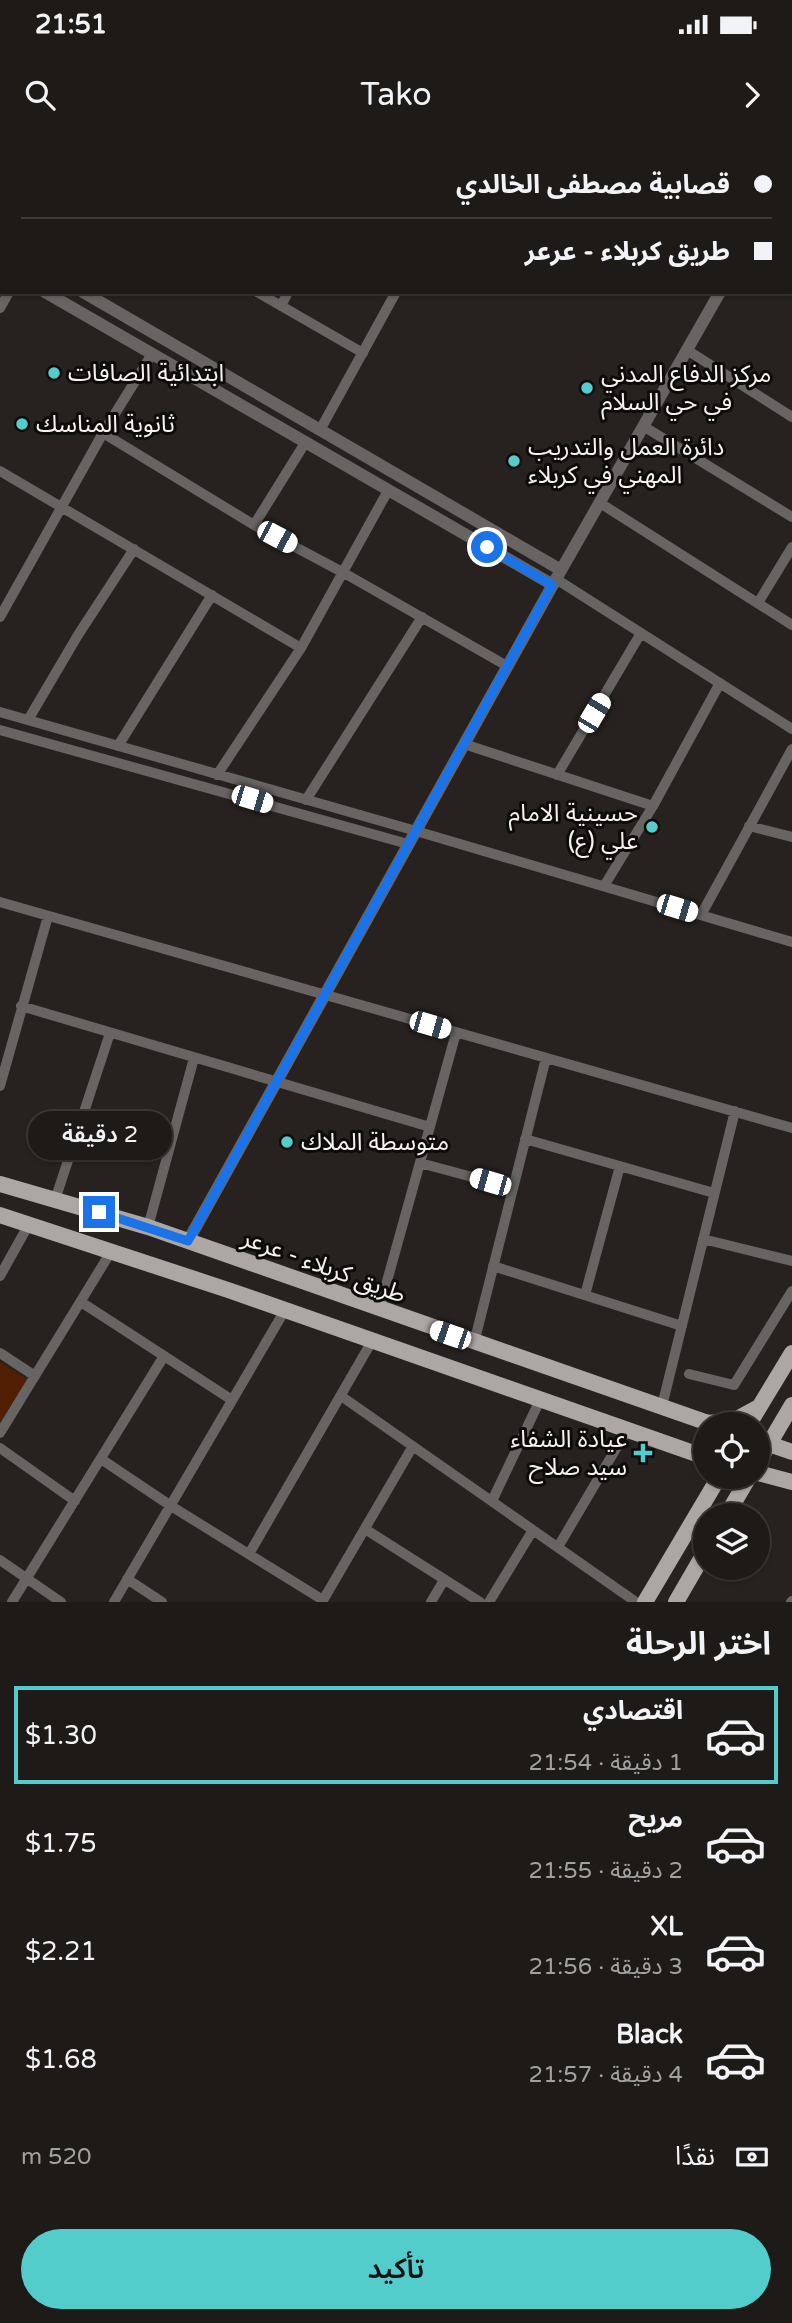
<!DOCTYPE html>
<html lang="ar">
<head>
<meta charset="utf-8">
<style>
	body { margin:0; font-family:"Varela Round","Noto Sans Arabic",sans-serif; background:#2a2724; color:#f1f3f6; direction:rtl; height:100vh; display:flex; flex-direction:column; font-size:26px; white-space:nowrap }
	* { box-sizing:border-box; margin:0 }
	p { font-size:23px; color:#a0a1a1 }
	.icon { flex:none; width:38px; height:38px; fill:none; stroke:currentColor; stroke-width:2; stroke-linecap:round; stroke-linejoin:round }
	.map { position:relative; height:1462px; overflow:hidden; direction:ltr }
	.details { display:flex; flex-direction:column; background:#1d1a17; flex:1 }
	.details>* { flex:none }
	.top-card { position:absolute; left:0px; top:0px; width:793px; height:154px; box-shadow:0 2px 5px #0004,0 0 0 2px #3b3836; direction:rtl; display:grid; align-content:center; height:154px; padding:0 21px; background:#1d1a17 }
	.controls { position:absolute; left:693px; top:1272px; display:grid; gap:14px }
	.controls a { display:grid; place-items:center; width:77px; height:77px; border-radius:50%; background:#1d1a17; box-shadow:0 2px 5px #0004,0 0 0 2px #3b3836; font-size:35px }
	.end { position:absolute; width:32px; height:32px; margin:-16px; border:9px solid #1a73e8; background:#fff; box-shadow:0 0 0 4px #fff }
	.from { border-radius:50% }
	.bubble { position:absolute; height:49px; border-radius:24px; background:#1d1a17; box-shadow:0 2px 5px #0004,0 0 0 2px #3b3836; font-size:23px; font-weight:600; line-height:49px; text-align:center; direction:rtl }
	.car { position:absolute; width:21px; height:42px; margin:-21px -10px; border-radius:9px; box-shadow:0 0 5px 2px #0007; background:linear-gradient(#fff 24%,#345 0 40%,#fff 0 76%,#345 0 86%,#fff 0) }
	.top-card b { display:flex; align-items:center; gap:24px; height:66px; font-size:26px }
	.top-card b+b { border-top:2px solid #3b3836 }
	.top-card i { width:18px; height:18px; background:#f1f3f6 }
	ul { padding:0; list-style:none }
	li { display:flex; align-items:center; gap:21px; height:98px; margin:0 14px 10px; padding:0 7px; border:4px solid transparent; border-radius:0px }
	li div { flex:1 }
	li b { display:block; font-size:26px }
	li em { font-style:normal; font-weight:600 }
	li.current { border-color:#53cdcb }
	li>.icon { width:63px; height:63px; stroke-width:1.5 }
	h2 { padding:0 21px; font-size:32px; line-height:84px }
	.pay { display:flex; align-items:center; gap:18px; height:77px; padding:0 21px; font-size:26px }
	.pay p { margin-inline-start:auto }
	.cta { display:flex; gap:14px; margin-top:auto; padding:14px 21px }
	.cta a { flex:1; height:80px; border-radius:42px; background:#53cdcb; color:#111; font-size:28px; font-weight:600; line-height:80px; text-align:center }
	.status { display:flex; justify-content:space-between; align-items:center; height:49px; padding:0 35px; background:#1d1a17; direction:ltr }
	.status svg { height:19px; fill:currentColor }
	header { display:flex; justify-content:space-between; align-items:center; height:91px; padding:0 21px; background:#1d1a17; font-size:32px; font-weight:600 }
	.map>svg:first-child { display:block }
	.green { fill:#521e02 }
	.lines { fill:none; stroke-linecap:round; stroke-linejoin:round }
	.minor { stroke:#676463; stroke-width:10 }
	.tertiary { stroke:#676463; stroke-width:12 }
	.secondary { stroke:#8e8a88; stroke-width:14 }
	.primary { stroke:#aca6a4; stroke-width:16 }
	.route { stroke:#1a73e8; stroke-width:9 }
	.poi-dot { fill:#53cdcb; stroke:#0e0c0b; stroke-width:2.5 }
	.labels { text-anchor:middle; stroke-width:6; stroke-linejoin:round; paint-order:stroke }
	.poi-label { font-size:24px; fill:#f6f2f0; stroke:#0e0c0b; text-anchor:start }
	.street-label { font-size:24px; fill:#f6f2f0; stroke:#0e0c0b }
</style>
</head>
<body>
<div class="status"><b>21:51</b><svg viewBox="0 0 49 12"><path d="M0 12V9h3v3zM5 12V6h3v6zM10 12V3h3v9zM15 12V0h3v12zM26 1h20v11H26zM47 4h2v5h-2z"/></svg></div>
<header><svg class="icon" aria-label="forward" viewBox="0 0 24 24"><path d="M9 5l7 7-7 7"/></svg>Tako<svg class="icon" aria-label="search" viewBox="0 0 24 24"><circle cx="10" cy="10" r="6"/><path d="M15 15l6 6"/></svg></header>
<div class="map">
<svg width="792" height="1462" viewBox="0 0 792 1462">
	<rect width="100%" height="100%" fill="#27221f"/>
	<path class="green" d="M 0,1222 L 27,1239 L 0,1283 Z"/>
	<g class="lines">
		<path class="minor" d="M 94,2 L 95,0
			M 267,2 L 268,0
			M 370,2 L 371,0
			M 480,2 L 481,0
			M 0,5 L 2,6
			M 257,152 L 363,213
			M 281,166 L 288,152
			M 0,168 L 9,152
			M 687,210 L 792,277
			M 643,286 L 792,377
			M 320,290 L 396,152
			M 103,293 L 254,385 L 344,433 L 507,526
			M 0,331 L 301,508
			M 600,363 L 792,485
			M 254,385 L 305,303
			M 556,439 L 792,589
			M 758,463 L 792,407
			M 0,477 L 103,293 L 152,214
			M 0,572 L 416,691 L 792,802
			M 28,580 L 78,495 L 134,409
			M 0,590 L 408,704
			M 464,604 L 653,666
			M 118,606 L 212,455
			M 217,635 L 301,508 L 385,356
			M 557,635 L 641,493
			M 306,660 L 422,477
			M 749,686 L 792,697
			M 604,746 L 653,666 L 720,543
			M 0,762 L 792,988
			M 701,775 L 792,609
			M 21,866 L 430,987
			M 0,946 L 48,776
			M 525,999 L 714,1053
			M 420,1023 L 513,1048
			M 55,1060 L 110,893
			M 148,1087 L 194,918
			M 703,1099 L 792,1121
			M 493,1126 L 682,1186
			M 0,1136 L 29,1084
			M 585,1155 L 620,1026
			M 81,1162 L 232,1260
			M 379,1170 L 456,893
			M 474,1203 L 546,918
			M 0,1213 L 35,1236
			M 689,1234 L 734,1245 L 792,1151
			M 341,1256 L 636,1462
			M 662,1266 L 735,971
			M 0,1293 L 112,1110
			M 0,1308 L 75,1361
			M 101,1319 L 171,1366 L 323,1460
			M 492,1361 L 540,1260
			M 365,1389 L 480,1462
			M 558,1407 L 627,1290
			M 249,1414 L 372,1201
			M 0,1420 L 61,1462
			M 127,1439 L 162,1462
			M 12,1462 L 164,1216
			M 114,1462 L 285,1170
			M 322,1462 L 413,1306
			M 431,1462 L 444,1440
			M 489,1462 L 533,1390
			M 791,1462 L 792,1461"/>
		<path class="tertiary" d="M 0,104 L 2,105
			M 0,126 L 2,127
			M 45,152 L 553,445
			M 83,152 L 561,430
			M 188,1101 L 556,439 L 720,152"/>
		<path class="secondary" d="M 739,0 L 742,2
			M 790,0 L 792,1
			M 791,30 L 792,30"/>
		<path class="primary" d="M 0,1044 L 148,1087 L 711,1284
			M 0,1075 L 231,1151 L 705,1317
			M 706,1283 L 733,1281 L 757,1268
			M 749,1284 L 792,1213
			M 758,1300 L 792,1312
			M 758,1323 L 792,1265
			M 758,1333 L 792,1342
			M 726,1376 L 749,1337
			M 645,1462 L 719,1337
			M 676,1462 L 705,1412"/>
	</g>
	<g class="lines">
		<path class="route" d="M 99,1072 L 188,1101 L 552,445 L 487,407"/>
	</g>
	<g class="poi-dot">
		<circle cx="54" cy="233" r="7"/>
		<circle cx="587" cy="248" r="7"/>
		<circle cx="22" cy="284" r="7"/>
		<circle cx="514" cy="321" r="7"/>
		<circle cx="652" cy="687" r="7"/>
		<circle cx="287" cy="1002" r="7"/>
		<path d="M639.5 1302.5h7v7h7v7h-7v7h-7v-7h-7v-7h7z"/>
	</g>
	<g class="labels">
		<g class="poi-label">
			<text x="68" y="241">ابتدائية الصافات</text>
			<text x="601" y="242">مركز الدفاع المدني<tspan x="601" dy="28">في حي السلام</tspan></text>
			<text x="36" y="292">ثانوية المناسك</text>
			<text x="528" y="315">دائرة العمل والتدريب<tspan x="528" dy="28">المهني في كربلاء</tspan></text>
			<text x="638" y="681" text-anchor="end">حسينية الامام<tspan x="638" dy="28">علي (ع)</tspan></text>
			<text x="301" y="1010">متوسطة الملاك</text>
			<text x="627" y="1307" text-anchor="end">عيادة الشفاء<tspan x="627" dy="28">سيد صلاح</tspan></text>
		</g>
		<g class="street-label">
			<text transform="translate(324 1126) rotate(20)" y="8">طريق كربلاء - عرعر</text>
		</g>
	</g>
</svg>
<div class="controls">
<a><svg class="icon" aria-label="locate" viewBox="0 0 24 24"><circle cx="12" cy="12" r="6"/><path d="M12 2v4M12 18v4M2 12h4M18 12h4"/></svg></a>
<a><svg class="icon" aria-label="layers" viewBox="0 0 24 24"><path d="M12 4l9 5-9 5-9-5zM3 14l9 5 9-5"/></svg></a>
</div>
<i class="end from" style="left:487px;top:407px"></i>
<i class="end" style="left:99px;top:1072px"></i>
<div class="bubble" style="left:28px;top:971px;width:144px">2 دقيقة</div>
<i class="car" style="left:277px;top:397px;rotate:118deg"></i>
<i class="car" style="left:594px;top:573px;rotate:31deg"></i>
<i class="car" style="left:252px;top:659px;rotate:107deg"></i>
<i class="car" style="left:677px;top:768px;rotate:107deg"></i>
<i class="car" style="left:430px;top:885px;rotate:106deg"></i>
<i class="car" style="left:490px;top:1042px;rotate:286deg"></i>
<i class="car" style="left:450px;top:1195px;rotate:289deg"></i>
<div class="top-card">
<b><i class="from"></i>قصابية مصطفى الخالدي</b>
<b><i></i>طريق كربلاء - عرعر</b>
</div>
</div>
<section class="details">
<h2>اختر الرحلة</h2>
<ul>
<li class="current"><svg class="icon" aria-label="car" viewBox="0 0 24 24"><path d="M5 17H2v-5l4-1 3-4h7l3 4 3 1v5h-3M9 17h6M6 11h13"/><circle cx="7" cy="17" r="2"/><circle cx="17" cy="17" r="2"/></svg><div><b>اقتصادي</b><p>1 دقيقة · 21:54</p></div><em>$1.30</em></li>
<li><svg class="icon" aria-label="car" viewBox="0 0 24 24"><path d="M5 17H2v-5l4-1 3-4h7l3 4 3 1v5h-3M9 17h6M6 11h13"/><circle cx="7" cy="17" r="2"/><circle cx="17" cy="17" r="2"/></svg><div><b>مريح</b><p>2 دقيقة · 21:55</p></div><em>$1.75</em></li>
<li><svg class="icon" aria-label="car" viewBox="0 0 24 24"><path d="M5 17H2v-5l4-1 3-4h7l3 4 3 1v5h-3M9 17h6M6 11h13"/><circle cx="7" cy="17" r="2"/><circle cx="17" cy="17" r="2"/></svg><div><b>XL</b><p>3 دقيقة · 21:56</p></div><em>$2.21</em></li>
<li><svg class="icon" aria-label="car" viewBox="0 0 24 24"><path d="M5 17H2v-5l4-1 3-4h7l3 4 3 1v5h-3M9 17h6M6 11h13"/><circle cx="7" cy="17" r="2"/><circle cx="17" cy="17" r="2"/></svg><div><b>Black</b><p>4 دقيقة · 21:57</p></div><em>$1.68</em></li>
</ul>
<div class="pay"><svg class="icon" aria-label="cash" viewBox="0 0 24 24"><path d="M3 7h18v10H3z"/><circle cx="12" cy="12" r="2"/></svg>نقدًا<p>520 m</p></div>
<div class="cta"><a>تأكيد</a></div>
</section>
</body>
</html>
